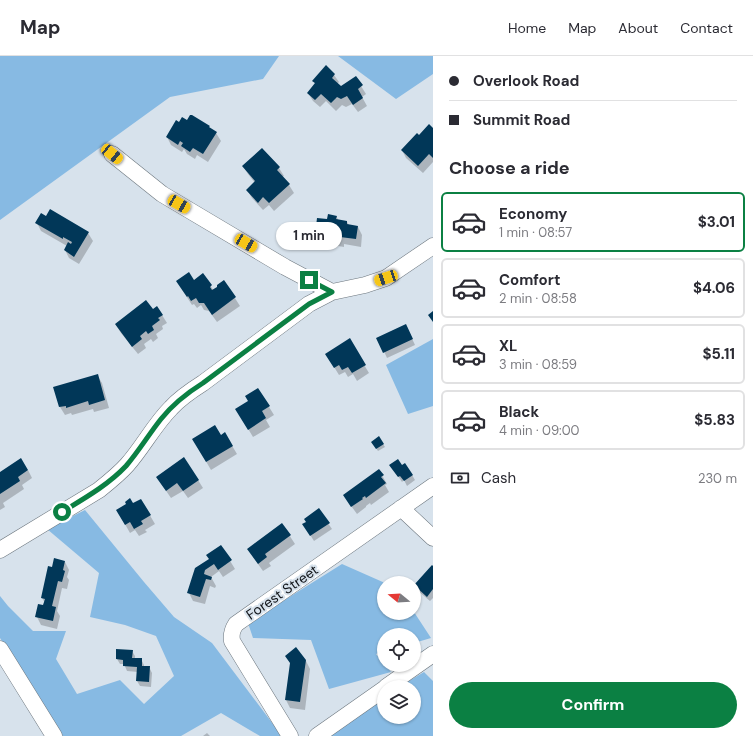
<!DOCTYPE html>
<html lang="en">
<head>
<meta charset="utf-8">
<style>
	body { margin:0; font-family:"DM Sans",sans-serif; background:#f7f7f7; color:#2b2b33; height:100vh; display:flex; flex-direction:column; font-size:15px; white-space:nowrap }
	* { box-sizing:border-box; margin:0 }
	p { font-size:13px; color:#7c7c81 }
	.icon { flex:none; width:22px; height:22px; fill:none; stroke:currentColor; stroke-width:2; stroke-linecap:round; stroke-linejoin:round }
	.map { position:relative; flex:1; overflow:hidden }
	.drawer { display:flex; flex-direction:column; background:#fff; width:320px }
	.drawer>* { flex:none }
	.top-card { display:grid; align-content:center; height:88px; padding:0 16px; background:#fff }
	.needle { width:26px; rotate:288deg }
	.buttons { position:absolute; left:377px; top:520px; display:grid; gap:8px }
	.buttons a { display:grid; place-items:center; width:44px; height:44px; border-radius:50%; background:#fff; box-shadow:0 1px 3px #0004; font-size:20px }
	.end { position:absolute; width:18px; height:18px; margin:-9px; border:5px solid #0b8043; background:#fff; box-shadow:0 0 0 2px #fff }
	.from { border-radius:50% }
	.bubble { position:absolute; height:28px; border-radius:14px; background:#fff; box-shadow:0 1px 3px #0004; font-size:13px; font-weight:700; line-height:28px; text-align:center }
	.car { position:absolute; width:12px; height:24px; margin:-12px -6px; border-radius:5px; box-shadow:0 0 3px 1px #0007; background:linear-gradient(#f5c518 24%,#345 0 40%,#f5c518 0 76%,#345 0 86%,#f5c518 0) }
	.top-card b { display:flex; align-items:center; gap:14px; height:38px; font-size:15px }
	.top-card b+b { border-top:1px solid #e1e1e2 }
	.top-card i { width:10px; height:10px; background:#2b2b33 }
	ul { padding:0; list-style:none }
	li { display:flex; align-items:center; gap:12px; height:60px; margin:0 8px 6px; padding:0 8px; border:2px solid #e1e1e2; border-radius:6px }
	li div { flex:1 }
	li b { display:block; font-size:15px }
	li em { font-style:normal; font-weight:700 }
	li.active { border-color:#0b8043 }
	li>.icon { width:36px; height:36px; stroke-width:1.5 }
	h2 { padding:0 16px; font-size:18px; line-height:48px }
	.pay { display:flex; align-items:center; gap:10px; height:44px; padding:0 16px; font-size:15px }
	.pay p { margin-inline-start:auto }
	.cta { display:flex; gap:8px; margin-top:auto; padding:8px 16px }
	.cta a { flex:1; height:46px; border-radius:24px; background:#0b8043; color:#fff; font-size:16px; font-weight:700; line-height:46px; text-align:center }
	header { display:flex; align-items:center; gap:24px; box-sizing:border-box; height:56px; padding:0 20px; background:#fff; border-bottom:1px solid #e1e1e2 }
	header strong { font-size:19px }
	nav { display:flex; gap:22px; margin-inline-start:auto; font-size:14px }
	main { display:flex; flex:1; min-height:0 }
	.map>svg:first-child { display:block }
	.green { fill:#87bae3 }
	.shadow { fill:#0003 }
	.building { fill:#013758 }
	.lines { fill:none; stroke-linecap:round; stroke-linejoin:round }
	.minor-casing { stroke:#6c767e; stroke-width:17 }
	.minor { stroke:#fff; stroke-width:16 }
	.route { stroke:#0b8043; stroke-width:5 }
	.labels { text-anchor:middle; stroke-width:4; stroke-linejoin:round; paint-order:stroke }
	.street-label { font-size:14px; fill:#121519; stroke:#d7e2ec }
</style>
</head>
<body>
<header>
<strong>Map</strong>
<nav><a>Home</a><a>Map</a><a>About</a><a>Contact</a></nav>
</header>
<main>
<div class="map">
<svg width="433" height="680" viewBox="0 0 433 680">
	<rect width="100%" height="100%" fill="#d7e2ec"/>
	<path class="green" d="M 0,0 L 279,0 L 263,23 L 170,41 L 0,164 Z
		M 338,0 L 433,0 L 433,18 L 396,43 Z
		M 433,283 L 433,350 L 408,358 L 386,309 Z
		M 85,454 L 144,526 L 174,561 L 212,587 L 282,680 L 260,680 L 221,657 L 181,680 L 63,680 L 0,582 L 0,540 L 8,550 L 33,575 L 66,575 L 56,603 L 77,638 L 120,624 L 144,648 L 174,620 L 156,580 L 125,569 L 90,561 L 99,517 L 47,473 Z
		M 342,508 L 385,527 L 384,557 L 414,557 L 414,556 L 431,582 L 414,587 L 414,579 L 384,579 L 384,595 L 376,598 L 384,608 L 384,609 L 385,609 L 391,616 L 329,633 L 311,584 L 253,582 L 248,567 Z
		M 424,616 L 433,625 L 433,680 L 326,680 L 384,640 L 384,661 L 414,661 L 414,631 L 399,631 Z"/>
	<path class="shadow" d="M 334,19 L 339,26 L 337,28 L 341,32 L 356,22 L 366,38 L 362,41 L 367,50 L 358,56 L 352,48 L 346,51 L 342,49 L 336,55 L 326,45 L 320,51 L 313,45 L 308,37 L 316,29 L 313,25 Z
		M 433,74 L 433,106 L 423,117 L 406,102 L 402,94 L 419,80 Z
		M 216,77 L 221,85 L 208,106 L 197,99 L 195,103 L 187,98 L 184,93 L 182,96 L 171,89 L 167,81 Z
		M 243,110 L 279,112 L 284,120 L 282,121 L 289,129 L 294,137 L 274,155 L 269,149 L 263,154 L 252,142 L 247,134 L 255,127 L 248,118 Z
		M 336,160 L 339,165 L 347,166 L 349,169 L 358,171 L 362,179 L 361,191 L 344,188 L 344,191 L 320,187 L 316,179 L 328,164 Z
		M 47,161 L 88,177 L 93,185 L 79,208 L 69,202 L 65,194 L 67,190 L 41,175 L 37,167 Z
		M 203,219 L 214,235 L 224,225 L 240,250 L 217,266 L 209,255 L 204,254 L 201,249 L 197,252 L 194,248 L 192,249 L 177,226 L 194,225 Z
		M 153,255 L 162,259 L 167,267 L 162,270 L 163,273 L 156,278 L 158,282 L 153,286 L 151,283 L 144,288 L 146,292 L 138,298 L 121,277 L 116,269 Z
		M 408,274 L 415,289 L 387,302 L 378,282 Z
		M 349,284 L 369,317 L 357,325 L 353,318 L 348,321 L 345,316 L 339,319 L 326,298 Z
		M 97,319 L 102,327 L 109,352 L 94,356 L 93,353 L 72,359 L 71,357 L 65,359 L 60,351 L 55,332 Z
		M 258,333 L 274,359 L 266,364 L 270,371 L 253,381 L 241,361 L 249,346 Z
		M 225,378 L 237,398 L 211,414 L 193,383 L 220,381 Z
		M 379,382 L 385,391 L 378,395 L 372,386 Z
		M 401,410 L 412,419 L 415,424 L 407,430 L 404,424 L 402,426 L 394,414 Z
		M 28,414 L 32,422 L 22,429 L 24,433 L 3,447 L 5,451 L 0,454 L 0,417 Z
		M 379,414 L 387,428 L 385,429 L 389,436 L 371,449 L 370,447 L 366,450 L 366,451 L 357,458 L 349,447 Z
		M 198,424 L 203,432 L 188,442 L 183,435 L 171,442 L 162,429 Z
		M 141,444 L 155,468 L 145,474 L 147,476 L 139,480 L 135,474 L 130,477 L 117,454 L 133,449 Z
		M 319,454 L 332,473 L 314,485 L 307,474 Z
		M 282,468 L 295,488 L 269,507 L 271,510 L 263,515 L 253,501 Z
		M 221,490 L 235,513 L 223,521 L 219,515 L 211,521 L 216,530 L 215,532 L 210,530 L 205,548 L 193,545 L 189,537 L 210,504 Z
		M 65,506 L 69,514 L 67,521 L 69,524 L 67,533 L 62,532 L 57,555 L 60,560 L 57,573 L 41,569 L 37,561 L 44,550 L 45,547 L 42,542 L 53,513 Z
		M 433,511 L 433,542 L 430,545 L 418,535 L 415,530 Z
		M 132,595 L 135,600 L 135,603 L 141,603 L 144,609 L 144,611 L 149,611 L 152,617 L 151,631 L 140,630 L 137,625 L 138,616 L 127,615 L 124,608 L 120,608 L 117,603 Z
		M 286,600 L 306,605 L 310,613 L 305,654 L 290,652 L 286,644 L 291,608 Z
		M 207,677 L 210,680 L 203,680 Z"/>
	<path class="building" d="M 326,9 L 335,18 L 332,22 L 341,30 L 356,20 L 363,29 L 358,33 L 363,42 L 353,49 L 347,40 L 341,43 L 337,41 L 331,47 L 321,38 L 315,44 L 307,37 L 315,27 L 312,25 Z
		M 190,59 L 192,59 L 210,70 L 209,71 L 217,76 L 203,98 L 193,92 L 190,96 L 181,90 L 183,87 L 180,85 L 178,89 L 166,81 L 176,64 L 179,66 L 182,61 L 187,64 Z
		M 429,68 L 433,72 L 433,102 L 429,98 L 418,110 L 401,94 L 417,77 L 419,79 Z
		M 262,92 L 280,111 L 277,114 L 290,128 L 269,147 L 263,141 L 258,147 L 246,134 L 255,125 L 242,110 Z
		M 50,153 L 89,176 L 74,201 L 64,194 L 68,186 L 71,188 L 72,186 L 63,181 L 63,183 L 35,167 L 41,157 L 46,160 Z
		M 328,158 L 337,160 L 336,163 L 347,165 L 347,168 L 358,170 L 356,183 L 340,181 L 340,183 L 315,179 L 317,162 L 327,163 Z
		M 189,216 L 194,224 L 203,217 L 212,229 L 210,231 L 212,234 L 217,231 L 217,229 L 224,224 L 236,241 L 212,259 L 204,247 L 199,247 L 196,242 L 191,245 L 188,240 L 187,241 L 176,225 Z
		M 146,244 L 153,253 L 157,250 L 163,259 L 158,262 L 160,264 L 152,270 L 154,274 L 148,278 L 146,275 L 140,280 L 142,283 L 132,291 L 115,268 Z
		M 433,255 L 433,266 L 428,259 Z
		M 406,268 L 413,283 L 383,297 L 376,282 Z
		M 350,282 L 366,309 L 352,317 L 348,311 L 342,314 L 339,309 L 334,312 L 325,298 Z
		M 98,318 L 105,344 L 89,349 L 88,345 L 66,352 L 66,350 L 59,351 L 53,331 Z
		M 258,332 L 270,350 L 262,355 L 266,362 L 248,374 L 235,353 L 248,345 L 245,340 Z
		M 215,369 L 221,379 L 225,376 L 233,390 L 206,406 L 192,383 Z
		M 379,380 L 384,388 L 376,393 L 371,386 Z
		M 184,401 L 199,424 L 183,435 L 177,427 L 166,435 L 156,421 Z
		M 21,402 L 28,414 L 18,421 L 20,425 L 0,438 L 0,416 Z
		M 398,403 L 402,409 L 405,407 L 413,419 L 404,425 L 400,420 L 398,421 L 389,409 Z
		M 379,413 L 384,419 L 381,421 L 386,427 L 366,442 L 365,440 L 362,442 L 363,443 L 351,451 L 343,439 Z
		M 130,442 L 133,447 L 141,443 L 151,459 L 141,465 L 143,468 L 134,473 L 130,466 L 125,469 L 116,454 L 126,448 L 125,446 Z
		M 319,452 L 330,467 L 310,480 L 302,468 L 306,466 L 304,463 Z
		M 282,467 L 291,479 L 265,498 L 267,501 L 258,508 L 247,493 Z
		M 221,489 L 232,504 L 218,514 L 214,508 L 205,514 L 204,518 L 212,521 L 211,524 L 206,523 L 200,541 L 187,537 L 195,512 L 209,503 L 206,499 Z
		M 54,502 L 65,505 L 63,514 L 65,515 L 62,526 L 58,525 L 52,550 L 56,551 L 53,565 L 35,561 L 38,548 L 43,549 L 45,543 L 41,542 L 48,510 L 52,511 Z
		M 432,509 L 433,510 L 433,533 L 427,541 L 414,529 Z
		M 296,591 L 306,604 L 300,646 L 285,644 L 290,607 L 285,600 Z
		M 116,593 L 133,594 L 132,602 L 142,602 L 142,610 L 150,610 L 149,626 L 136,625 L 137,611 L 123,610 L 123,604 L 116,603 Z"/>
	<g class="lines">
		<defs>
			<path id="minor" d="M 112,98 L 162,138 L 285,211 L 332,236
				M 401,452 L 433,482
				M 0,494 L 99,434 C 109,426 119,418 127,409 C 143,391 154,369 171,352 C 180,342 192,334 203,327 L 309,248 L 332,236 L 365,229 L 386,222 L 433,190
				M 0,593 L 54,680
				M 386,631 L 433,598
				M 290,680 L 232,585 C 231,578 232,574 236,568 L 433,430
				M 317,680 L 384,633"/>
		</defs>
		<use href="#minor" class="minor-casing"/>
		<use href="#minor" class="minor"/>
	</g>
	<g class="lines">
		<path class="route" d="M 62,456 C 85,442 108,429 126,410 C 139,395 149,378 161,363 C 173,348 187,337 203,327 L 309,248 L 332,236 L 309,224"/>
	</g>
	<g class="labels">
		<g class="street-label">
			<text transform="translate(282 536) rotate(-35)" y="5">Forest Street</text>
		</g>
	</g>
</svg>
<div class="buttons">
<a><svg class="needle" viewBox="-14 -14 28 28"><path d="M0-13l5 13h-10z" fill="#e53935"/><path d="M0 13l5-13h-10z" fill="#7c7c81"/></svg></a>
<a><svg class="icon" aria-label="locate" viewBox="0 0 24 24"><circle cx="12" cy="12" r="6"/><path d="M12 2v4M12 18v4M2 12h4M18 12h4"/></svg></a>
<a><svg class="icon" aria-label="layers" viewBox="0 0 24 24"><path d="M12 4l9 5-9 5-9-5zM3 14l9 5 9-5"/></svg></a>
</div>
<i class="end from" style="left:62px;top:456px"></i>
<i class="end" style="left:309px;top:224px"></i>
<div class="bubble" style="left:276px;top:166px;width:66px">1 min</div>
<i class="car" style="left:112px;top:98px;rotate:129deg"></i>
<i class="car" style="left:179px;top:148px;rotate:120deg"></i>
<i class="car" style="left:246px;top:187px;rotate:120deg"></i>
<i class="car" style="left:386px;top:222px;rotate:252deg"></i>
</div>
<section class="drawer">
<div class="top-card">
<b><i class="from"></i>Overlook Road</b>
<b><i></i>Summit Road</b>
</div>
<h2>Choose a ride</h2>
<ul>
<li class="active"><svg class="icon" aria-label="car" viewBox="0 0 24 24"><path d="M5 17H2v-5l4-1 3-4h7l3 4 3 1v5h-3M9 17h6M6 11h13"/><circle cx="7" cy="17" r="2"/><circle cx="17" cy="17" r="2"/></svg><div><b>Economy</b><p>1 min · 08:57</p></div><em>$3.01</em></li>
<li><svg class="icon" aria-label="car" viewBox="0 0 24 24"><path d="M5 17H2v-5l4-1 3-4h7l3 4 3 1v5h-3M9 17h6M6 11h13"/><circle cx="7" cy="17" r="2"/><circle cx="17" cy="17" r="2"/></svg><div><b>Comfort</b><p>2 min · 08:58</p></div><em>$4.06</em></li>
<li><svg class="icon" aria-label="car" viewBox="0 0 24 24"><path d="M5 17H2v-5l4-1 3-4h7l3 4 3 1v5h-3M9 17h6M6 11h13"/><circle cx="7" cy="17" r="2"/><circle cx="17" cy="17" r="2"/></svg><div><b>XL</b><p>3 min · 08:59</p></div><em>$5.11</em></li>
<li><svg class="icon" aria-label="car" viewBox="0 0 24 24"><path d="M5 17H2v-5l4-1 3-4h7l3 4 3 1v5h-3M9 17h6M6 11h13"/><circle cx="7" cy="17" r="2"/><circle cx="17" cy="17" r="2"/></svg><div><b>Black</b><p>4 min · 09:00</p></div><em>$5.83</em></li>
</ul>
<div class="pay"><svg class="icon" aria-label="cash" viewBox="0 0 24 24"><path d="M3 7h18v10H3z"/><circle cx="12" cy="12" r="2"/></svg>Cash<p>230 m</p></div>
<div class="cta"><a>Confirm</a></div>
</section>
</main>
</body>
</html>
